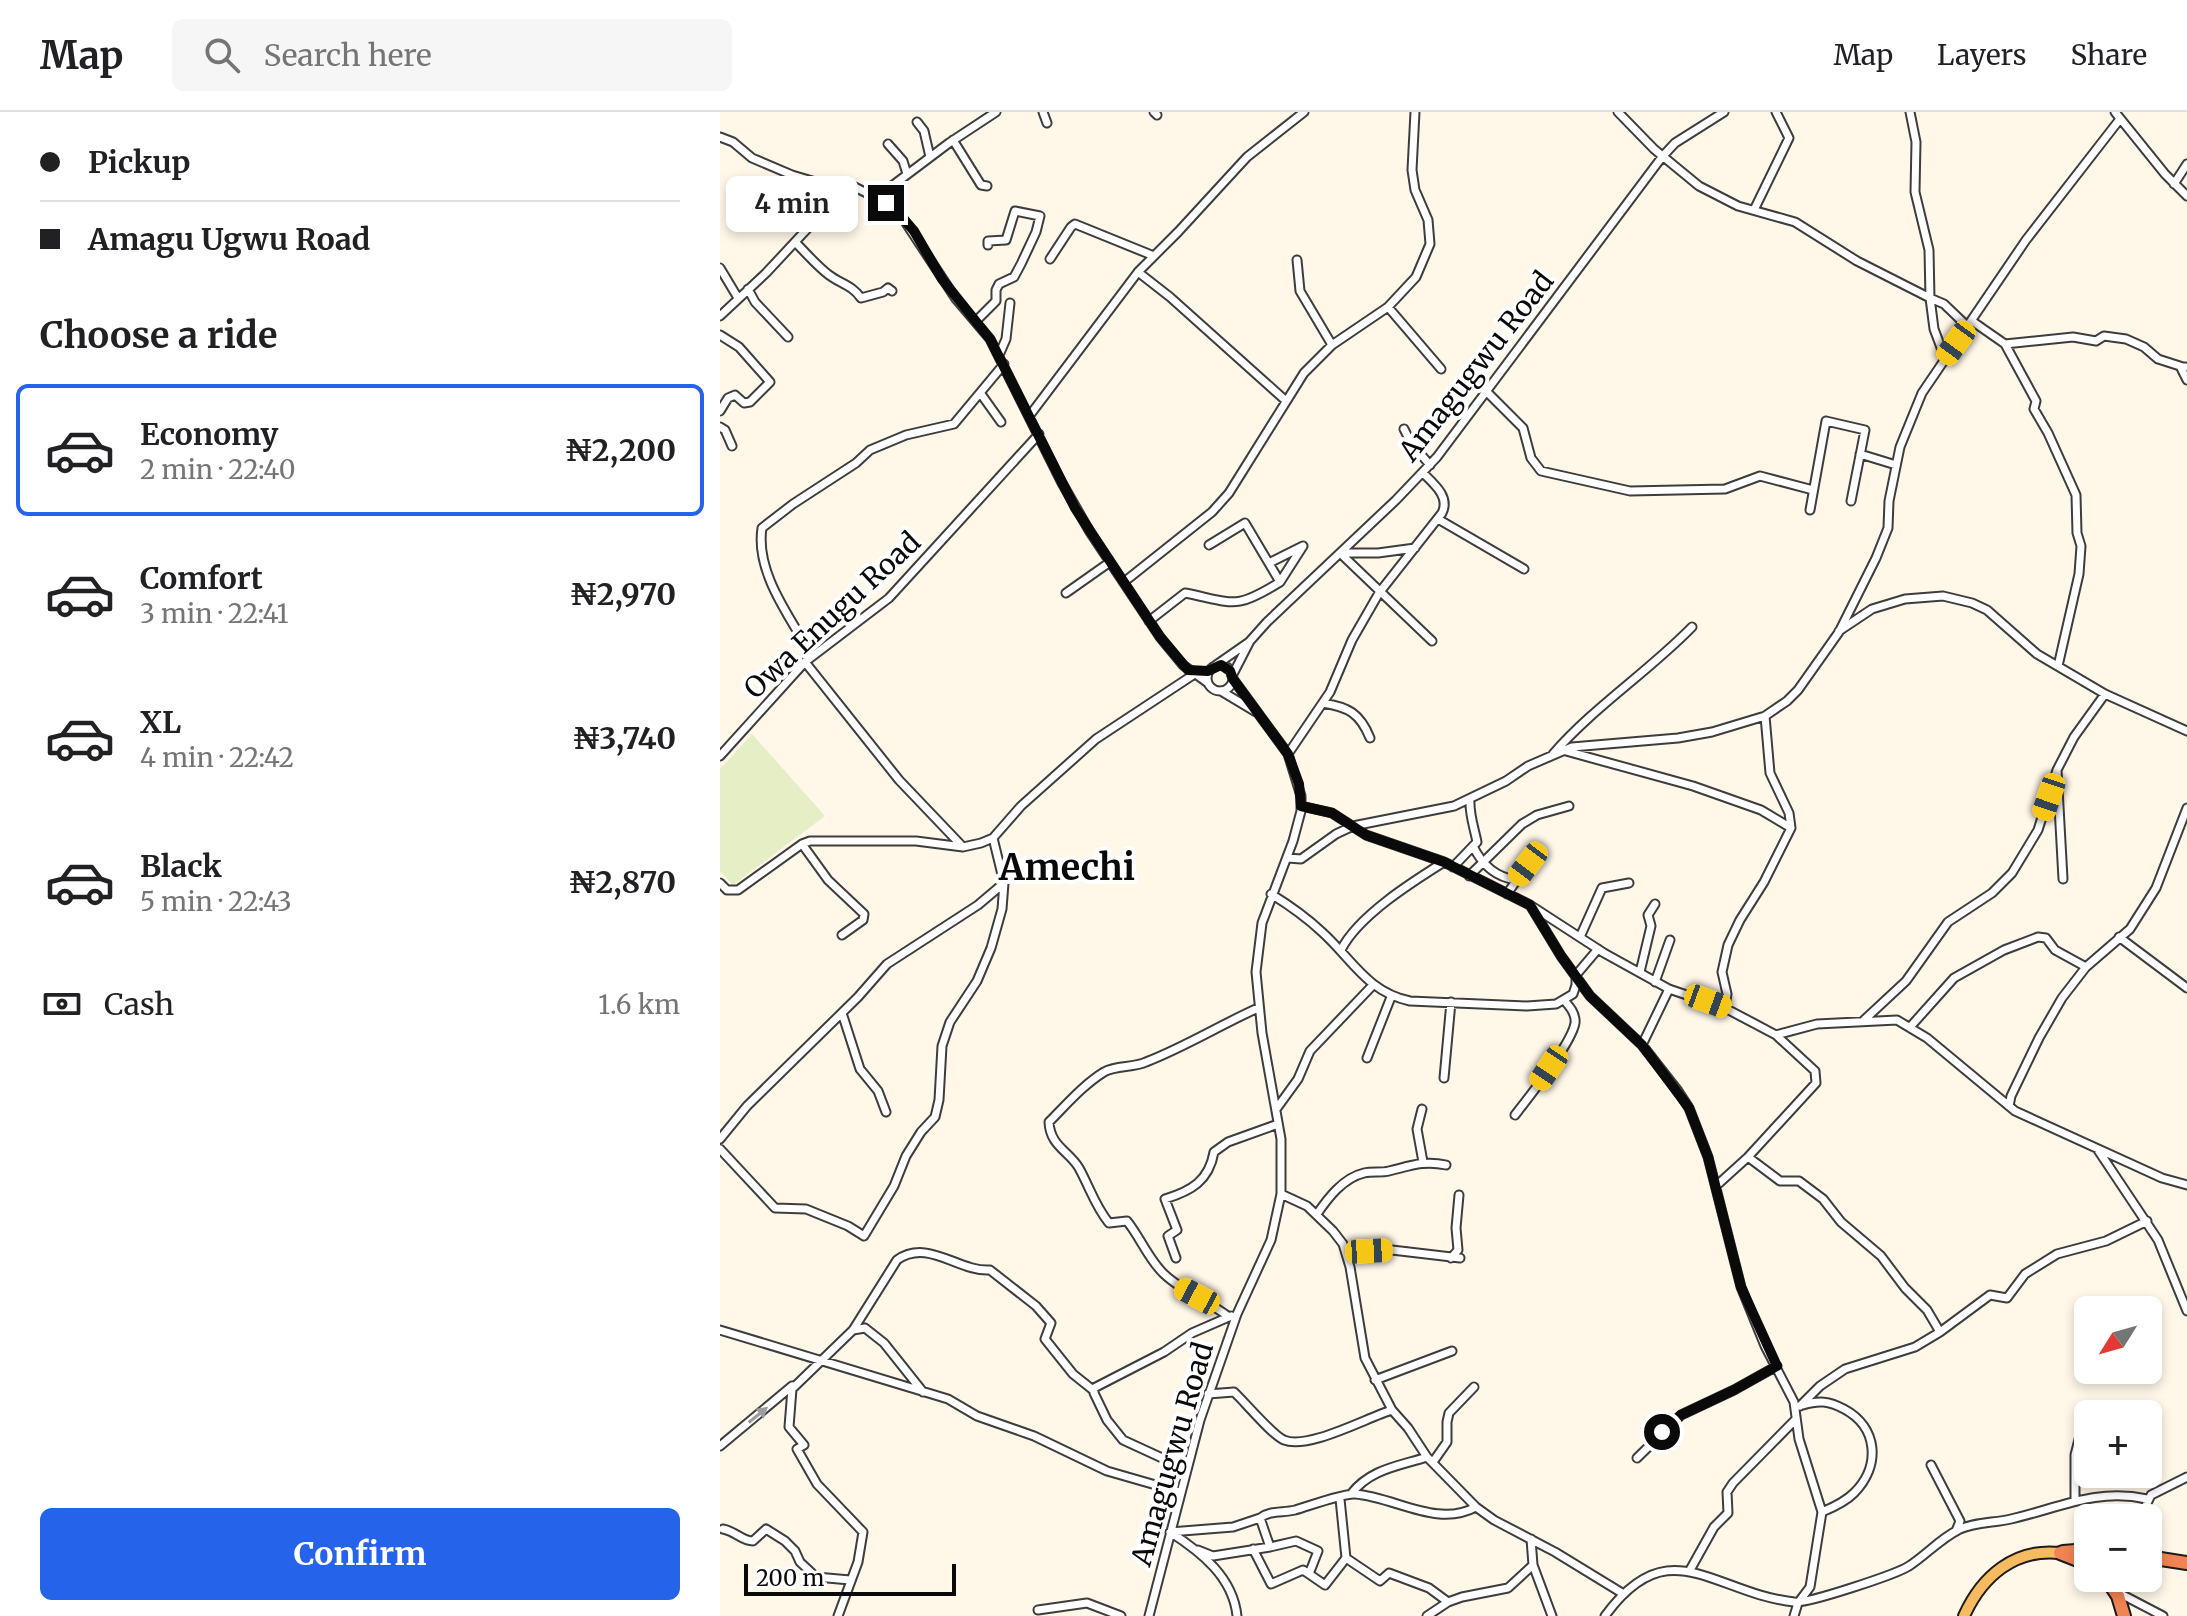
<!DOCTYPE html>
<html lang="en">
<head>
<meta charset="utf-8">
<style>
	body { margin:0; font-family:Merriweather,serif; background:#f6f6f6; color:#202124; height:100vh; display:flex; flex-direction:column; font-size:30px; white-space:nowrap }
	* { box-sizing:border-box; margin:0 }
	p { font-size:26px; color:#757577 }
	.icon { flex:none; width:44px; height:44px; fill:none; stroke:currentColor; stroke-width:2; stroke-linecap:round; stroke-linejoin:round }
	.map { position:relative; flex:1; overflow:hidden }
	.sheet { display:flex; flex-direction:column; background:#fff; width:720px }
	.sheet>* { flex:none }
	.hud { display:grid; align-content:center; height:176px; padding:0 40px; background:#fff }
	.needle { width:52px; rotate:233deg }
	.controls { position:absolute; left:1354px; top:1184px; display:grid; gap:16px }
	.controls a { display:grid; place-items:center; width:88px; height:88px; border-radius:12px; background:#fff; box-shadow:0 4px 12px #0003; font-size:40px }
	.scale { position:absolute; left:24px; bottom:20px; width:212px; box-sizing:border-box; padding-left:8px; border:4px solid #0a0a0a; border-top:0; font-size:22px; line-height:28px; white-space:nowrap; color:#0a0a0a; -webkit-text-stroke:6px #fff; paint-order:stroke }
	.end { position:absolute; width:36px; height:36px; margin:-18px; border:10px solid #0a0a0a; background:#fff; box-shadow:0 0 0 4px #fff }
	.from { border-radius:50% }
	.bubble { position:absolute; height:56px; border-radius:12px; background:#fff; box-shadow:0 4px 12px #0003; font-size:26px; font-weight:700; line-height:56px; text-align:center }
	.car { position:absolute; width:24px; height:48px; margin:-24px -12px; border-radius:10px; box-shadow:0 0 6px 2px #0007; background:linear-gradient(#f5c518 24%,#345 0 40%,#f5c518 0 76%,#345 0 86%,#f5c518 0) }
	.hud b { display:flex; align-items:center; gap:28px; height:76px; font-size:30px }
	.hud b+b { border-top:2px solid #e0e0e0 }
	.hud i { width:20px; height:20px; background:#202124 }
	ul { padding:0; list-style:none }
	li { display:flex; align-items:center; gap:24px; height:132px; margin:0 16px 12px; padding:0 24px; border:4px solid transparent; border-radius:12px }
	li div { flex:1 }
	li b { display:block; font-size:30px }
	li em { font-style:normal; font-weight:700 }
	li.selected { border-color:#2563eb }
	li>.icon { width:72px; height:72px; stroke-width:1.5 }
	h2 { padding:0 40px; font-size:36px; line-height:96px }
	.pay { display:flex; align-items:center; gap:20px; height:88px; padding:0 40px; font-size:30px }
	.pay p { margin-inline-start:auto }
	.action { display:flex; gap:16px; margin-top:auto; padding:16px 40px }
	.action a { flex:1; height:92px; border-radius:12px; background:#2563eb; color:#fff; font-size:32px; font-weight:700; line-height:92px; text-align:center }
	header { display:flex; align-items:center; gap:48px; box-sizing:border-box; height:112px; padding:0 40px; background:#fff; border-bottom:2px solid #e0e0e0 }
	header strong { font-size:38px }
	nav { display:flex; gap:44px; margin-inline-start:auto; font-size:28px }
	.search { width:560px; height:72px; background:#f6f6f6; display:flex; align-items:center; gap:20px; box-sizing:border-box; padding:0 28px; border-radius:12px; color:#757577; font-size:30px }
	main { display:flex; flex:1; min-height:0 }
	.map>svg:first-child { display:block }
	.pitch { fill:#e6eec5 }
	.lines { fill:none; stroke-linecap:round; stroke-linejoin:round }
	.street-casing { stroke:#3d3d3d; stroke-width:11 }
	.primary-casing { stroke:#1b1b1b; stroke-width:14 }
	.highway-casing { stroke:#1b1b1b; stroke-width:16 }
	.street { stroke:#fff; stroke-width:7 }
	.primary { stroke:#f6bb61; stroke-width:10 }
	.highway { stroke:#f18453; stroke-width:12 }
	.oneway { fill:#9d9d9d }
	.route { stroke:#0a0a0a; stroke-width:10 }
	.labels { text-anchor:middle; stroke-width:8; stroke-linejoin:round; paint-order:stroke }
	.street-label { font-size:28px; fill:#0a0a0a; stroke:#fff }
	.district-label { font-size:36px; font-weight:bold; fill:#0a0a0a; stroke:#fff }
</style>
</head>
<body>
<header>
<strong>Map</strong>
<div class="search"><svg class="icon" aria-label="search" viewBox="0 0 24 24"><circle cx="10" cy="10" r="6"/><path d="M15 15l6 6"/></svg>Search here</div>
<nav><a>Map</a><a>Layers</a><a>Share</a></nav>
</header>
<main>
<section class="sheet">
<div class="hud">
<b><i class="from"></i>Pickup</b>
<b><i></i>Amagu Ugwu Road</b>
</div>
<h2>Choose a ride</h2>
<ul>
<li class="selected"><svg class="icon" aria-label="car" viewBox="0 0 24 24"><path d="M5 17H2v-5l4-1 3-4h7l3 4 3 1v5h-3M9 17h6M6 11h13"/><circle cx="7" cy="17" r="2"/><circle cx="17" cy="17" r="2"/></svg><div><b>Economy</b><p>2 min · 22:40</p></div><em>₦2,200</em></li>
<li><svg class="icon" aria-label="car" viewBox="0 0 24 24"><path d="M5 17H2v-5l4-1 3-4h7l3 4 3 1v5h-3M9 17h6M6 11h13"/><circle cx="7" cy="17" r="2"/><circle cx="17" cy="17" r="2"/></svg><div><b>Comfort</b><p>3 min · 22:41</p></div><em>₦2,970</em></li>
<li><svg class="icon" aria-label="car" viewBox="0 0 24 24"><path d="M5 17H2v-5l4-1 3-4h7l3 4 3 1v5h-3M9 17h6M6 11h13"/><circle cx="7" cy="17" r="2"/><circle cx="17" cy="17" r="2"/></svg><div><b>XL</b><p>4 min · 22:42</p></div><em>₦3,740</em></li>
<li><svg class="icon" aria-label="car" viewBox="0 0 24 24"><path d="M5 17H2v-5l4-1 3-4h7l3 4 3 1v5h-3M9 17h6M6 11h13"/><circle cx="7" cy="17" r="2"/><circle cx="17" cy="17" r="2"/></svg><div><b>Black</b><p>5 min · 22:43</p></div><em>₦2,870</em></li>
</ul>
<div class="pay"><svg class="icon" aria-label="cash" viewBox="0 0 24 24"><path d="M3 7h18v10H3z"/><circle cx="12" cy="12" r="2"/></svg>Cash<p>1.6 km</p></div>
<div class="action"><a>Confirm</a></div>
</section>
<div class="map">
<svg width="1467" height="1504" viewBox="0 0 1467 1504">
	<rect width="100%" height="100%" fill="#fff7e8"/>
	<path class="pitch" d="M 32,622 L 105,704 L 13,773 L 0,759 L 0,657 Z"/>
	<g class="lines">
		<defs>
			<path id="street" d="M 323,0 L 327,11
				M 434,0 L 437,3
				M 898,0 L 934,37 L 979,74 L 1018,94 L 1075,110 L 1137,149 L 1210,186 L 1214,217 L 1225,246
				M 1190,0 L 1196,30 L 1195,80 L 1209,138 L 1210,186 L 1224,192 L 1248,215
				M 1395,0 L 1445,62 L 1467,84
				M 197,10 L 204,19 L 210,45
				M 0,25 L 13,30 L 32,46 L 72,63 L 99,71 L 129,72 L 166,91 L 182,105 L 236,187 L 270,227 L 342,371 L 370,420 L 440,525 L 463,553 L 488,571
				M 233,28 L 261,73 L 267,74
				M 168,32 L 183,49 L 187,62
				M 1454,72 L 1467,52
				M 156,86 L 229,31 L 276,0
				M 59,93 L 60,87 L 73,95 L 92,114
				M 1034,98 L 1069,26 L 1056,0
				M 76,131 C 87,142 97,154 109,163 C 121,172 132,173 141,186 L 163,180 L 168,176 L 172,179
				M 330,147 L 351,115 L 355,112 L 434,144
				M 577,148 L 580,179 L 612,233
				M 0,156 L 18,186
				M 418,160 L 450,185 L 565,288
				M 28,177 L 35,190 L 68,225
				M 668,195 L 721,257
				M 0,204 L 46,161 L 129,72
				M 256,209 L 276,189 L 276,178 L 279,172 L 294,165 L 301,152 L 316,120 L 320,104 L 295,99 L 286,128 L 268,129 L 268,133
				M 1252,209 L 1285,232 L 1353,225 L 1376,229 L 1384,224 L 1406,227 L 1424,235 L 1438,247 L 1463,255
				M 0,223 L 19,235 L 50,270 L 30,290 L 24,291 L 15,283 L 8,286 L 0,299
				M 1285,232 L 1316,289 L 1314,297 L 1328,321 L 1356,383 L 1357,421 L 1361,434 L 1359,462 L 1338,554
				M 279,243 L 286,227 L 290,191
				M 1465,255 L 1461,256 L 1467,268
				M 766,279 L 803,316 L 811,346 L 821,359 L 910,379 L 1005,377 L 1040,364 L 1093,378
				M 261,282 L 281,310
				M 310,303 L 418,160 L 458,120 L 527,45 L 584,0
				M 0,315 L 5,318 L 12,334
				M 684,317 L 691,331 L 710,353
				M 1140,342 L 1176,353
				M 1090,398 L 1106,309 L 1145,318 L 1131,389
				M 718,407 L 804,457
				M 620,441 L 712,529
				M 620,441 L 658,441 L 695,436
				M 549,451 L 583,434 L 560,470
				M 404,470 L 492,400 L 509,381 L 584,261 L 612,233 L 668,195 L 696,165 L 710,132 L 708,108 L 695,78 L 692,58 L 695,0
				M 346,481 L 390,450
				M 429,509 L 465,481 C 515,491 515,498 560,470 L 525,411 L 489,433
				M 1119,519 L 1152,497 L 1185,487 L 1223,484 L 1252,491 L 1267,498 L 1317,542 L 1385,582 L 1467,619
				M 92,544 C 71,506 35,461 42,416 L 73,392 L 136,351 L 150,338 L 186,323 L 234,312 L 284,252
				M 85,550 L 179,668 L 241,733
				M 496,553 L 529,530
				M487 566a13 13 0 1 1 26 0a13 13 0 1 1-26 0Z
				M 512,564 L 530,529 L 547,510 L 676,388 L 717,345 L 942,45 L 955,31 L 1004,0
				M 501,579 L 536,600
				M 603,591 C 628,595 640,601 650,626
				M 846,639 L 973,674 L 1041,698 L 1071,716
				M 568,642 L 610,580 L 632,528 L 659,481 L 722,401 C 730,385 715,373 703,361
				M 833,642 C 875,594 928,560 972,515
				M 0,644 L 85,550 L 169,486 L 319,322
				M 581,694 L 612,701 L 646,723 L 724,750 L 810,793 L 884,841 L 949,877 L 1005,896 L 1056,923 L 1095,959 L 1096,971 L 1028,1045 L 996,1074
				M 82,732 L 108,768 L 144,802 L 143,808 L 122,823
				M 753,734 C 762,753 775,765 796,768
				M 568,746 L 581,747 L 616,722 L 633,714 L 734,694 L 786,669 L 808,654 L 852,635 L 958,626 L 992,620 L 1045,604 L 1067,589 L 1078,578 L 1119,520 L 1156,446 L 1168,416 L 1169,389 L 1180,335 L 1202,281 L 1306,128 L 1400,7
				M 733,755 L 757,730 C 754,715 749,702 750,687
				M 749,764 L 802,712 L 817,703 L 849,694
				M 1343,767 L 1337,658 L 1354,625 L 1385,582
				M 0,771 L 7,778 L 18,778 L 82,732 L 90,729 L 196,729 L 243,735 L 261,731 L 273,726 L 301,694 L 376,627 L 473,563
				M 551,782 C 569,793 587,806 602,820 C 632,847 647,880 690,889 L 807,894 L 836,892 L 853,882 L 856,873 L 856,863 L 878,837
				M 787,782 L 808,752
				M 810,793 L 841,844 L 870,884 L 922,933 L 958,979 L 969,996 L 988,1045 L 1021,1175 L 1045,1234 L 1074,1290 L 1079,1327 L 1102,1400 L 1090,1475 L 1078,1491 L 1074,1504
				M 860,825 L 882,776 L 909,771
				M 1399,825 L 1467,876
				M 621,838 C 638,804 692,770 724,750
				M 920,860 L 931,814 L 928,803 L 935,792
				M 935,870 L 950,828
				M 1005,896 L 1007,882 L 1002,860 L 1008,833 L 1020,808 L 1044,770 L 1071,716 L 1069,701 L 1050,661 L 1045,604
				M 122,901 L 140,957 L 158,979 L 166,1000
				M 1143,909 L 1186,869 L 1228,810 L 1272,781 L 1292,761 L 1318,718 L 1337,658
				M 1191,914 L 1234,866 L 1284,838 L 1318,825 L 1326,826 L 1335,838 L 1366,855
				M 1056,923 L 1097,912 L 1177,908 L 1207,926 L 1295,999 L 1442,1066 L 1467,1073
				M 922,933 L 949,877
				M 647,946 L 671,885
				M 724,966 L 731,890
				M 1289,994 L 1291,984 L 1319,926 L 1342,886 L 1366,855 L 1410,817 L 1436,776 L 1467,696
				M 557,996 L 578,967 L 590,939 L 653,873
				M 702,997 L 697,1017 L 703,1050
				M 795,1003 C 809,985 852,931 855,911 C 856,902 850,895 844,888
				M 0,1027 L 27,994 L 138,885 L 167,852 L 258,793 L 284,771
				M 0,1037 L 55,1096 L 86,1097 L 128,1114 L 144,1124 L 174,1074 L 186,1044 L 201,1020 L 215,1005 L 219,988 L 222,934 L 230,910 L 257,869 L 271,836 L 282,797 L 284,771 L 273,726
				M 1378,1038 L 1438,1128 L 1467,1199
				M 1028,1045 L 1060,1069 L 1079,1069 L 1103,1087 L 1121,1110 L 1161,1144 L 1185,1176 L 1207,1198 L 1220,1220 L 1195,1235 L 1125,1257 L 1100,1274 L 1080,1294
				M 561,1082 L 587,1094 L 613,1119 L 623,1132 L 630,1155 L 645,1246 L 672,1298 L 688,1316 L 707,1345 L 756,1395 L 774,1408 L 835,1440 L 902,1481
				M 597,1102 C 608,1086 623,1066 644,1061 C 652,1059 661,1061 669,1059 C 690,1054 704,1048 726,1053
				M 626,1140 L 672,1138 L 740,1146
				M 456,1146 L 448,1124 L 457,1118 L 445,1087 C 471,1079 489,1069 494,1040 L 508,1030 L 558,1012
				M 731,1146 L 738,1138 L 736,1116 L 739,1083
				M 509,1205 C 488,1189 463,1180 444,1162 C 429,1148 420,1125 407,1109 L 389,1111 C 375,1094 370,1076 359,1056 C 349,1039 330,1034 329,1010 C 346,993 363,973 384,960 C 396,953 413,956 426,950 C 465,935 500,913 538,896
				M 0,1218 L 228,1287 L 257,1304 L 314,1324 L 387,1359 L 460,1380
				M 133,1218 L 145,1216 L 164,1231 L 203,1280
				M 1220,1220 L 1270,1183 L 1287,1186 L 1305,1162 L 1337,1142 L 1386,1129 L 1427,1109
				M 655,1268 L 732,1239
				M 488,1282 L 514,1280 C 524,1289 553,1324 564,1328 C 588,1338 646,1306 672,1298
				M 1083,1293 C 1099,1288 1109,1289 1124,1297 C 1158,1315 1161,1354 1134,1381 C 1125,1390 1114,1395 1102,1400
				M 0,1334 L 72,1274
				M 917,1346 L 961,1303 L 1014,1278 L 1057,1254
				M 713,1350 L 727,1330 L 727,1310 L 729,1301 L 754,1275
				M 1211,1353 L 1240,1409 L 1236,1419
				M 466,1357 L 403,1328 L 387,1308 L 374,1281 L 374,1276 L 444,1240 L 472,1221 L 511,1204
				M 631,1382 C 650,1357 679,1354 707,1345
				M 620,1387 L 626,1446
				M 1355,1388 L 1355,1343 L 1361,1320
				M 540,1406 C 550,1398 563,1401 575,1398 C 589,1394 624,1381 635,1382 C 675,1385 717,1416 756,1395
				M 1420,1406 L 1431,1383 L 1467,1365
				M 3,1417 C 15,1419 22,1429 33,1429 L 46,1417 L 65,1429 L 75,1439 L 80,1450 L 96,1465 L 130,1468
				M 811,1427 L 813,1453 L 832,1504
				M 533,1437 L 551,1472 L 583,1458 L 589,1462
				M 478,1438 L 493,1444 L 550,1435
				M 970,1458 L 994,1415 L 1008,1401 L 1007,1380 L 1013,1371 L 1076,1307
				M 1397,1480 L 1443,1504
				M 318,1498 L 367,1491 L 401,1504
				M 118,1504 L 138,1450 L 143,1420 L 97,1372 L 77,1337 L 84,1333 L 69,1315 L 72,1277 L 133,1218 L 177,1148 C 208,1126 238,1160 270,1158 L 316,1194 L 331,1211 L 325,1227 L 353,1262 L 373,1278
				M 429,1504 L 480,1308 L 517,1202 L 551,1128 L 561,1082 L 561,1027 L 542,921 L 536,860 L 542,811 L 573,729 L 581,699 L 581,684 L 568,642 L 513,567
				M 517,1504 C 513,1465 481,1440 450,1420 L 513,1415 L 540,1406 L 550,1435 L 576,1429 L 598,1439 L 589,1462 L 605,1473 L 626,1446 L 660,1469 L 669,1461 L 709,1476 L 728,1490
				M 707,1504 L 728,1490 L 742,1485 L 788,1476 L 813,1453
				M 885,1504 C 949,1416 993,1481 1074,1490 C 1087,1492 1177,1462 1189,1454 C 1206,1443 1220,1427 1238,1418 C 1253,1410 1275,1411 1291,1407 C 1339,1396 1376,1376 1427,1387"/>
			<path id="primary" d="M 1244,1504 C 1262,1464 1295,1436 1340,1441"/>
			<path id="highway" d="M 1343,1440 L 1368,1438
				M 1340,1441 L 1368,1452
				M 1428,1445 L 1467,1451
				M 1386,1466 L 1398,1484 L 1404,1504"/>
		</defs>
		<use href="#street" class="street-casing"/>
		<use href="#primary" class="primary-casing"/>
		<use href="#highway" class="highway-casing"/>
		<use href="#street" class="street"/>
		<use href="#primary" class="primary"/>
		<use href="#highway" class="highway"/>
	</g>
	<defs><path id="oneway-solid" d="M-6-.8H1V-3.2L6.5 0L1 3.2V.8H-6Z" transform="scale(2)"/></defs>
	<use class="oneway" href="#oneway-solid" transform="translate(38 1303) rotate(-39)"/>
	<g class="lines">
		<path class="route" d="M 166,91 L 182,105 L 194,119 L 222,167 L 270,227 L 355,396 L 440,525 L 468,558 L 488,559 L 501,553 L 510,559 L 513,567 L 568,642 L 579,672 L 581,694 L 612,701 L 646,723 L 724,750 L 810,793 L 841,844 L 870,884 L 922,933 L 969,996 L 988,1045 L 1021,1175 L 1057,1254 L 1014,1278 L 961,1303 L 942,1320"/>
	</g>
	<g class="labels">
		<g class="street-label">
			<text transform="translate(756 254) rotate(-52)" y="10">Amagugwu Road</text>
			<text transform="translate(112 503) rotate(-43)" y="10">Owa Enugu Road</text>
			<text transform="translate(452 1342) rotate(-74)" y="10">Amagugwu Road</text>
		</g>
		<g class="district-label">
			<text x="347" y="768">Amechi</text>
		</g>
	</g>
</svg>
<div class="controls">
<a><svg class="needle" viewBox="-14 -14 28 28"><path d="M0-13l5 13h-10z" fill="#e53935"/><path d="M0 13l5-13h-10z" fill="#757577"/></svg></a>
<a>+</a>
<a>−</a>
</div>
<div class="scale">200 m</div>
<i class="end from" style="left:942px;top:1320px"></i>
<i class="end" style="left:166px;top:91px"></i>
<div class="bubble" style="left:6px;top:64px;width:132px">4 min</div>
<i class="car" style="left:1236px;top:231px;rotate:216deg"></i>
<i class="car" style="left:1329px;top:685px;rotate:199deg"></i>
<i class="car" style="left:808px;top:752px;rotate:217deg"></i>
<i class="car" style="left:988px;top:889px;rotate:110deg"></i>
<i class="car" style="left:829px;top:956px;rotate:214deg"></i>
<i class="car" style="left:649px;top:1139px;rotate:87deg"></i>
<i class="car" style="left:477px;top:1184px;rotate:298deg"></i>
</div>
</main>
</body>
</html>
